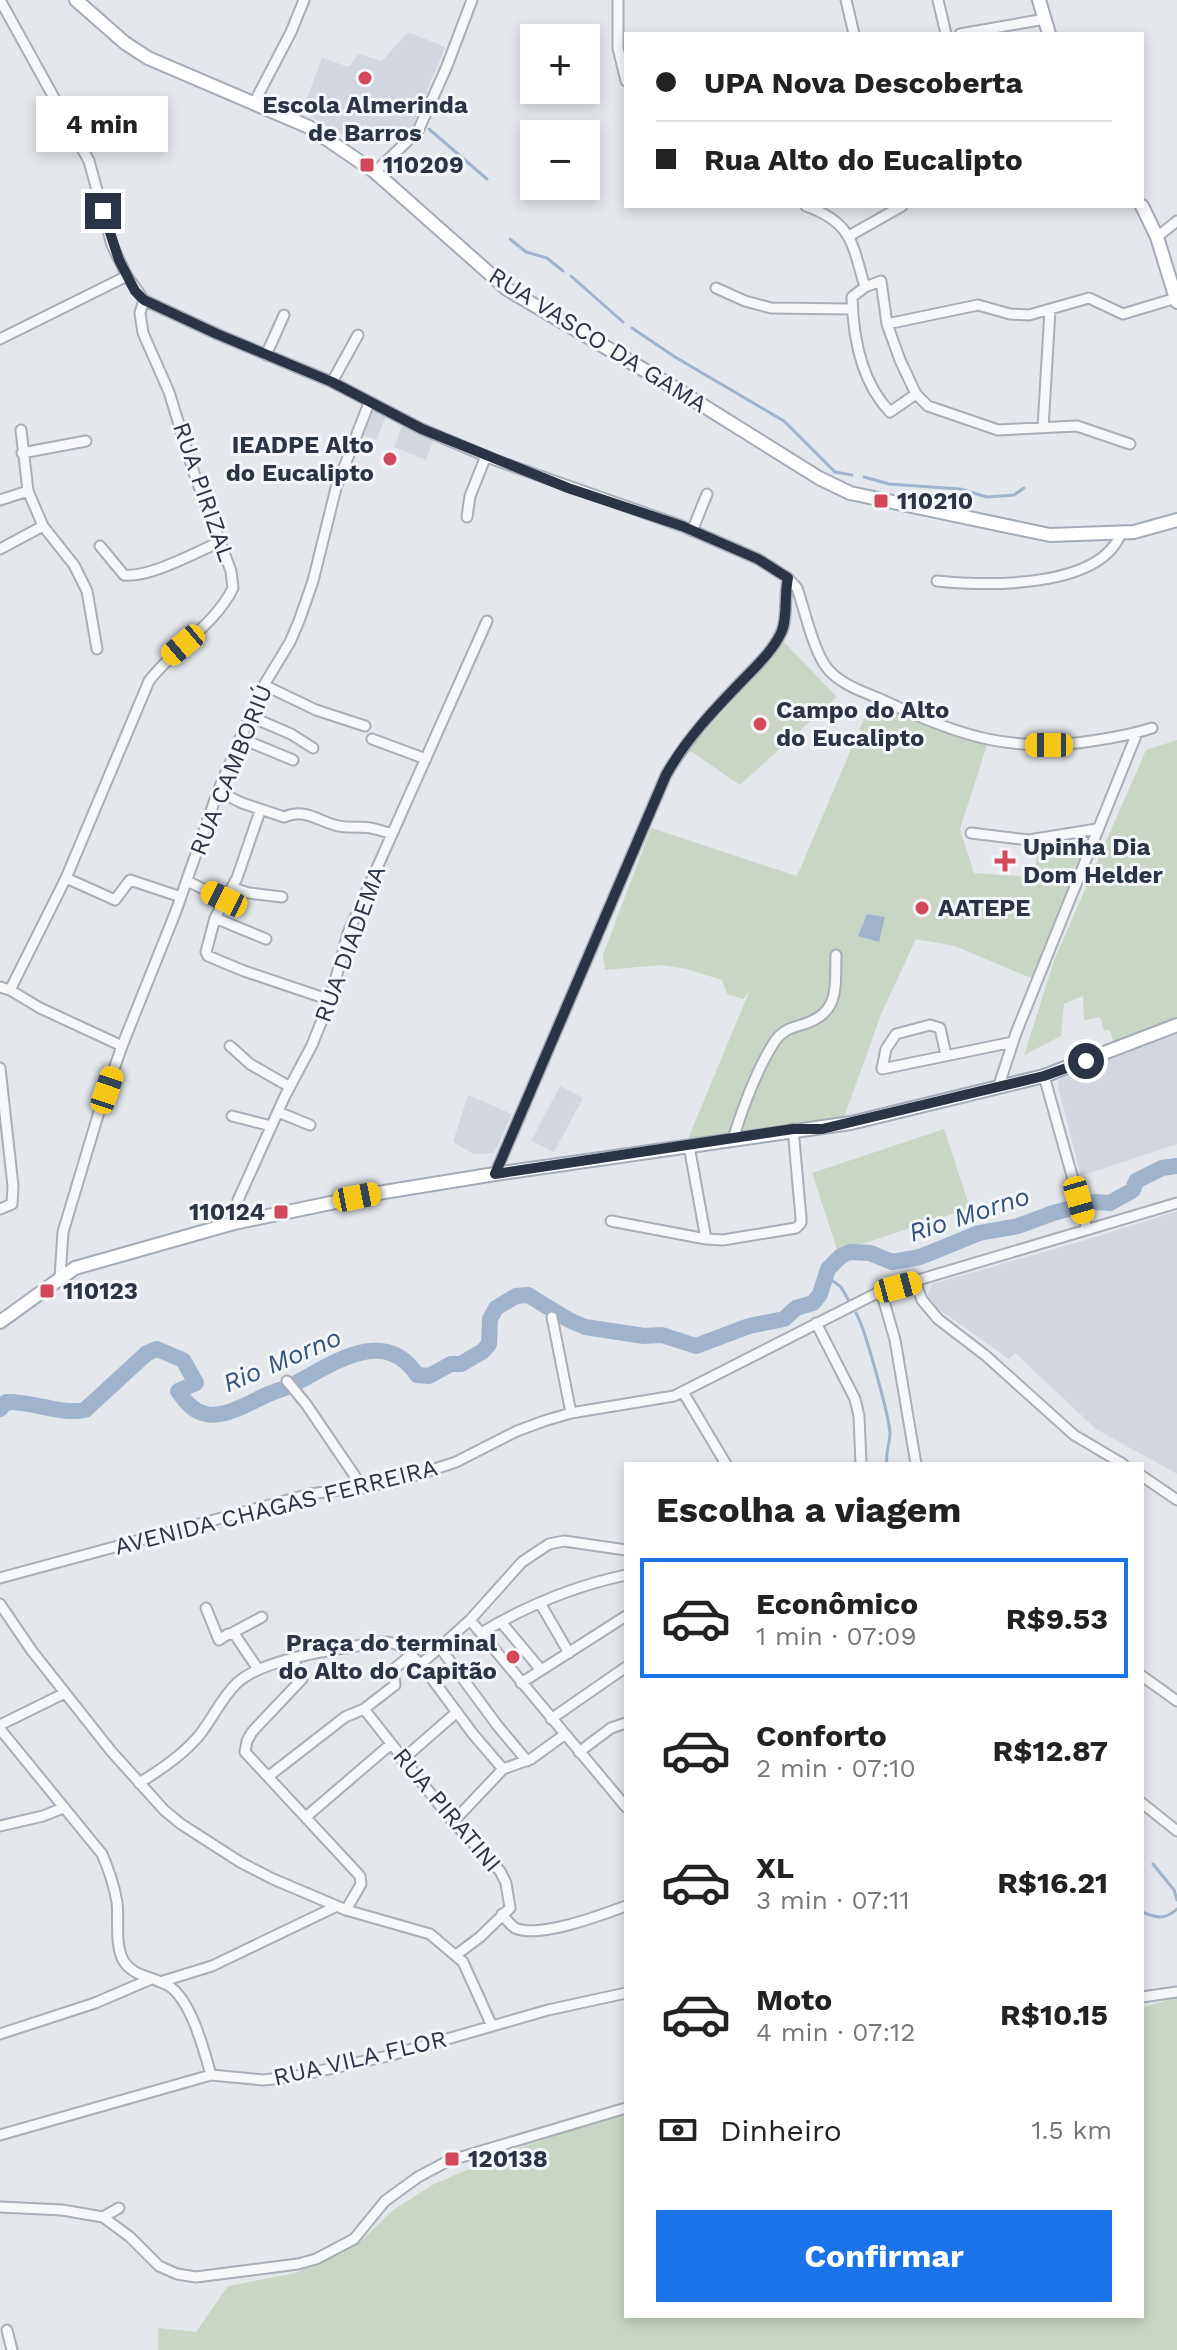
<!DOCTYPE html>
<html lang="pt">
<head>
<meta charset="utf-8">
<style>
	body { margin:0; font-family:"Work Sans",sans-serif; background:#f2f2f2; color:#222; height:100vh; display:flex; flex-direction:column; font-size:30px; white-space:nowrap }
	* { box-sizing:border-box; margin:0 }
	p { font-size:26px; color:#767676 }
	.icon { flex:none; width:44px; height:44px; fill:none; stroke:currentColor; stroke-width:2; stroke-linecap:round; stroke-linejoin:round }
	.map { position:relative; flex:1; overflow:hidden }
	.panel { position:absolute; left:624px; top:1462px; width:520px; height:856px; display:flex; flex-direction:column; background:#fff; border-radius:0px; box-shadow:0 4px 12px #0003 }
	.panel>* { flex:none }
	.guide { position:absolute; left:624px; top:32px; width:520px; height:176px; border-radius:0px; box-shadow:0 4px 12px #0003; display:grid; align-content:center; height:176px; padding:0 32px; background:#fff }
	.controls { position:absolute; left:520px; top:24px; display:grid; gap:16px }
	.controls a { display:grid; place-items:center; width:80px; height:80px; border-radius:0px; background:#fff; box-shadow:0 4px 12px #0003; font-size:40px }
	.end { position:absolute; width:36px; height:36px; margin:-18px; border:10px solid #2b3445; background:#fff; box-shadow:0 0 0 4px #fff }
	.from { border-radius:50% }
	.bubble { position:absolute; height:56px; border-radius:0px; background:#fff; box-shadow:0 4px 12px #0003; font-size:26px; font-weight:700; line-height:56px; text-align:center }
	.car { position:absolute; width:24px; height:48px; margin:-24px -12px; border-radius:10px; box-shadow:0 0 6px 2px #0007; background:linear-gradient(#f5c518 24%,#345 0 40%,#f5c518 0 76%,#345 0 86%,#f5c518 0) }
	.guide b { display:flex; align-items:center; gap:28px; height:76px; font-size:30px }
	.guide b+b { border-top:2px solid #e0e0e0 }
	.guide i { width:20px; height:20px; background:#222 }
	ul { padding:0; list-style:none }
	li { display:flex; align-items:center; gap:24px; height:120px; margin:0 16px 12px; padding:0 16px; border:4px solid transparent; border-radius:0px }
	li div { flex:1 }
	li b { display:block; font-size:30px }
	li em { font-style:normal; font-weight:700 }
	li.current { border-color:#1a73e8 }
	li>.icon { width:72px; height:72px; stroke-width:1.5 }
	h2 { padding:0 32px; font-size:36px; line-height:96px }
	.pay { display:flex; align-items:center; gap:20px; height:88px; padding:0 32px; font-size:30px }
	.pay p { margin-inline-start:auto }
	.cta { display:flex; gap:16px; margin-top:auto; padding:16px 32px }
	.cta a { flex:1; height:92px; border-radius:0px; background:#1a73e8; color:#fff; font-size:32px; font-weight:700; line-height:92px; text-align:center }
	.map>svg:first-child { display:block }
	.built { fill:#d2d6de }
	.green { fill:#c9d6c5 }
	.water { fill:#9fb4cc }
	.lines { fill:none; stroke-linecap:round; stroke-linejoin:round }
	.stream { stroke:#9fb4cc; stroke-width:3 }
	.river { stroke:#9fb4cc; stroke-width:16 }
	.minor-casing { stroke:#a9aeb7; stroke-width:13 }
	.major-casing { stroke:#a3abb8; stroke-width:16 }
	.minor { stroke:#f7f8fa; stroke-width:9 }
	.major { stroke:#fff; stroke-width:12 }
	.route { stroke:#2b3445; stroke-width:10 }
	.poi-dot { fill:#d1495b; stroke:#f4f6f9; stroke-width:3 }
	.labels { text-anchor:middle; stroke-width:6; stroke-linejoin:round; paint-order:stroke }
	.poi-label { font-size:24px; font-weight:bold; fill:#2b3445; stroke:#f4f6f9; text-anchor:start }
	.street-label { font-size:24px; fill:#2b3445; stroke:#f4f6f9 }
	.water-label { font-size:26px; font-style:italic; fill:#34527a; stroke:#f4f6f9 }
</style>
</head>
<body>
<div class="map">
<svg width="1177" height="2350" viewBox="0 0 1177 2350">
	<rect width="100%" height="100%" fill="#e4e7ec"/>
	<path class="built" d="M 408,32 L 445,47 L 409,135 L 390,126 L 386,134 L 364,124 L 352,140 L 302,112 L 322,58 L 349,67 L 358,54 L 382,61 Z
		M 373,410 L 386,416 L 376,440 L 362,435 Z
		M 403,424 L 434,437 L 426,460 L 394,447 Z
		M 1177,1032 L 1177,1144 L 1081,1176 L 1058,1087 L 1059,1080 Z
		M 560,1086 L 583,1098 L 554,1152 L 531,1141 Z
		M 468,1095 L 512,1114 L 494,1153 L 474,1154 L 453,1142 Z
		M 1177,1211 L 1177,1474 L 1096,1429 L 1015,1353 L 1009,1359 L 934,1306 L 927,1295 L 932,1284 L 1089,1239 Z"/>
	<path class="green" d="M 784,642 L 837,697 L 740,785 L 689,750 Z
		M 872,700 L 929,725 L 987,745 L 960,829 L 974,873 L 1032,877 L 1040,847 L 1086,840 L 1033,979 L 955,946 L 916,939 L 882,1012 L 843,1120 L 814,1125 L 770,1127 L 688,1139 L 749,992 L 743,999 L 727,994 L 722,980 L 687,969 L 661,965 L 605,970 L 603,955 L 651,828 L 797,876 Z
		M 1177,740 L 1177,1020 L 1114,1045 L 1110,1030 L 1104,1031 L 1100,1017 L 1084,1020 L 1083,996 L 1064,1004 L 1061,1036 L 1024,1055 L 1055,958 L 1146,750 Z
		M 944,1129 L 970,1208 L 838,1252 L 812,1173 Z
		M 1177,1997 L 1177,2350 L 158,2350 L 158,2328 L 196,2332 L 228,2286 L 296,2273 L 361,2241 L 392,2211 L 432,2185 L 508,2152 L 626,2111 L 626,2316 L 1142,2316 L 1142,2008 Z"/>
	<path class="water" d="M 867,914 L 885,917 L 879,942 L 858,936 Z"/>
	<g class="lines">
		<path class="stream" d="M 429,129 L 487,179
			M 510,239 L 526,252 L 547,258 L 563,271
			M 571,276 L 623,322
			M 632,328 L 675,357 L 784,421 L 835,472 L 852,475
			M 864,477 L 889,484 L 960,489 L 987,497 L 1014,495 L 1024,488
			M 826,1276 L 841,1287 L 849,1301
			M 856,1313 C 865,1328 889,1416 890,1433 C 890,1444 885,1453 887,1464
			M 1153,1864 L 1174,1890 L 1177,1900
			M 1142,1912 C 1157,1918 1165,1920 1177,1909"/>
		<path class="river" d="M 0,1409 L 6,1402 C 33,1401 60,1415 85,1410 L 147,1353 L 157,1349 L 183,1360 L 196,1383 L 178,1391 C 185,1401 192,1411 206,1414 C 224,1418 248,1404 264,1396 C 273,1392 283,1389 292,1385 C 330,1366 384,1324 417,1375 L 429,1376 L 451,1364 L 461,1364 L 483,1351 L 489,1344 L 490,1319 L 496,1308 L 516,1296 L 528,1295 L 569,1320 L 585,1327 L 644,1336 L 662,1335 L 696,1346 L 749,1326 L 784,1319 L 796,1308 L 813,1303 L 820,1294 L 828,1269 L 841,1256 L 850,1252 L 870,1253 L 892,1262 L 920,1257 L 979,1233 L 1018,1226 L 1053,1213 L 1095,1202 L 1110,1203 L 1133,1190 L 1136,1181 L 1162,1168 L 1177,1166"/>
		<defs>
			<path id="minor" d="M 0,0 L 89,161 L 112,245 L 127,276 L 144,300 L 217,334 L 332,382 L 422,429 L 495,460 L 682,526 L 758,559 L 788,578 L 797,588 C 805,611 813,650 827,668 C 840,685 867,693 885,701 C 960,737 1015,754 1098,740 C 1117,737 1134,734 1152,728
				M 618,0 L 618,48 L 626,81
				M 846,0 L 854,34
				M 938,0 L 946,34
				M 960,34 L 1045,19
				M 254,103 L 291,32 L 304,0
				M 375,172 L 418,131 L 447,66 L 472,0
				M 806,206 C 853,223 852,244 865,287
				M 849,236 L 902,206
				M 1157,237 L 1177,221
				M 716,288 L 745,301 L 771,308 L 852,309
				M 887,324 L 978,305 L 1010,314 L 1029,315 L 1089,298 L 1123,314 L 1176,298
				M 0,339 L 127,276
				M 266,355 L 284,315
				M 332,382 L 358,335
				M 916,394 L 890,412 C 861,382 853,337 852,297 L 865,287 L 881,281 L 887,324 L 900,360 L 916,394 L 928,406 L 998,430 L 1077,426 L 1130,444
				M 1043,428 L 1050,310
				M 21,430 L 28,491 L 43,526 L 74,565 L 87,591 L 97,649
				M 22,453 L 86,441
				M 0,500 L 28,491
				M 467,517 L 470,496 L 486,456
				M 692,531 L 707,494
				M 100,546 L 124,575 C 150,578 196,552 220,542
				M 0,549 L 43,526
				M 937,581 C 987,586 1100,589 1121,533
				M 264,685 L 316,710 L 365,726
				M 249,716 L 291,734 L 313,748
				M 240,738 L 293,760
				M 372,739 L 426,759
				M 218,791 L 242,803 L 284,817 C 309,806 323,827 347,827 C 368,827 371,827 392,834
				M 260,811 L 237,878 L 215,918 L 206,952 L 208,956 L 244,971 L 330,1000
				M 971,833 L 1029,840 L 1097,829
				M 66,878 L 115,900 L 130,880 L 181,897
				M 187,881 L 224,899
				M 233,888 L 249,893 L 282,897
				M 215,918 L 266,939
				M 0,987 L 10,990 L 66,878 L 149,681 C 174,648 215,625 233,588 L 231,571 L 194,473 L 169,392 L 143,333 L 140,313 L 144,300
				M 10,990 L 40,1008 L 122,1046
				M 230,1046 L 250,1064 L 290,1087
				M 946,1055 L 940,1028 L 930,1025 L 896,1034 L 886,1049 L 882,1069 L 1013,1042
				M 0,1068 L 13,1186 L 12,1204 L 0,1209
				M 1044,1076 L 1087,1229
				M 998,1088 L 1016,1033 L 1137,733
				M 278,1112 L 310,1125
				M 232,1116 L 271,1126
				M 733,1139 C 743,1107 756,1070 775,1041 C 782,1031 790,1028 801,1025 C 840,1014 835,989 836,955
				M 689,1146 L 706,1239
				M 495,1174 L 666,775 C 686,741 710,714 737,686 C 752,670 771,654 781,633 C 788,619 784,595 788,578
				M 611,1221 L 706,1239 L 723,1240 L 796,1228 L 801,1223 L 801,1218 L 793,1129
				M 234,1223 L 238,1200 L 285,1096 L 312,1045 L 330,1000 L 348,933 L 487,621
				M 60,1277 L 63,1232 L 99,1112 L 122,1046 L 176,911 L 218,791 L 264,685 L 290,642 L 299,621 L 313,581 L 336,488 L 369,403
				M 915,1282 L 922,1300 L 938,1319 L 985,1355 L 1074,1435 L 1123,1464
				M 881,1291 L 895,1340 L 916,1464
				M 552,1317 L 571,1413
				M 816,1323 L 855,1399 L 859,1416 L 861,1464
				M 287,1381 L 306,1404 L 363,1488
				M 683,1392 L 726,1464
				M 1142,1476 L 1177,1500
				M 0,1578 L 310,1494 L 395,1482 L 456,1462 L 517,1431 L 544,1421 L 571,1413 L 674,1396 L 881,1291 L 1177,1203
				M 540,1603 L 569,1653
				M 0,1604 L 32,1651 L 111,1751 L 164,1810 L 181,1824 L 240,1862 L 273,1879 L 346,1910 L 430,1934 L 463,1962 L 492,2026
				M 206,1608 L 219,1640 L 228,1634 L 235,1635 L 258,1669
				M 470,1620 L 626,1807
				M 501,1622 L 541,1670
				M 232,1633 L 262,1617
				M 481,1633 C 526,1606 574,1586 626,1575
				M 441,1649 L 497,1725 L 527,1761
				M 293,1659 L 302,1679 L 252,1732 L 247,1741 L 245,1752 L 360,1876 L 361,1884 L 346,1910
				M 421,1664 L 473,1734 L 503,1769
				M 1142,1676 L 1177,1701
				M 521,1683 L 626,1616
				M 364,1709 L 453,1822 L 500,1871 L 506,1883 L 510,1908 L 480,1937 L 456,1955
				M 551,1719 L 626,1667
				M 0,1725 L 65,1693
				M 0,1729 L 102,1854 C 109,1870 114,1885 117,1902 C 119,1920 115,1941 122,1958 C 131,1977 153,1976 169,1986 C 191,2000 204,2050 211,2075
				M 579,1752 L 611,1728 L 626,1723
				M 402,1760 L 457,1712
				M 269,1776 L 345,1717 L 364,1709 L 395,1685 L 393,1670 L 412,1654
				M 139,1783 C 159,1771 182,1755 197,1738 C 212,1721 220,1699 237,1683 C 265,1657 344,1648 383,1642 C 403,1642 407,1653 421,1664 L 470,1620 L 522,1562 L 549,1544 L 564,1541 L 626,1550
				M 1142,1803 L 1177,1831
				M 307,1816 L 391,1744
				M 453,1822 L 503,1769 L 531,1759 L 564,1735
				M 0,1826 L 43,1816 L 63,1808
				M 502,1914 C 505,1918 511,1925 515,1928 C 539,1939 601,1915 626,1906
				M 160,1982 L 212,1966 L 337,1906
				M 1142,1997 L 1177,1992
				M 0,2034 L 95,2003 L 151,1979
				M 0,2135 L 211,2075 L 263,2080 L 292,2077 L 388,2056 L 548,2010 L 626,1993
				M 0,2207 L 62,2210 L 103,2217 L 130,2237 L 159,2266 L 177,2274 L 196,2277 L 298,2264 L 316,2259 L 354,2239 L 385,2201 L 418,2177 L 448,2161 L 626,2108
				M 103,2217 L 119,2208
				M 7,2330 L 12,2350"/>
			<path id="major" d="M 76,0 L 125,43 L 148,58 L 309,127 L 375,172 L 507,289 L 683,393 L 819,478 L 850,493 L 1050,535 L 1134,532 L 1177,520
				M 1039,0 L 1049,34
				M 1142,206 L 1157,237 L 1177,302
				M 0,1322 L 75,1268 L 234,1223 L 384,1192 L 495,1174 L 851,1123 L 1044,1076 L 1177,1025"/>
		</defs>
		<use href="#minor" class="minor-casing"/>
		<use href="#major" class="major-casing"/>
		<use href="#minor" class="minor"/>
		<use href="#major" class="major"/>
	</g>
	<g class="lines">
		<path class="route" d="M 103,211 L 119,260 L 135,291 L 144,300 L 217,334 L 332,382 L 422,429 L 568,488 L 682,526 L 758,559 L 788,578 C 784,595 788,618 781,633 C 772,652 755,667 741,682 C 713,711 686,739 666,775 L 495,1174 L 793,1129 L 822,1129 L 1044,1076 L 1086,1061"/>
	</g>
	<g class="poi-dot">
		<circle cx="365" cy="78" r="8"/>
		<rect x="359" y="157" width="16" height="16" rx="4"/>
		<circle cx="390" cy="459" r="8"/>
		<rect x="873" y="493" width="16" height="16" rx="4"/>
		<circle cx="760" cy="724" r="8"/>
		<path d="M1001 849h8v8h8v8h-8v8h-8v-8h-8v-8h8z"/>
		<circle cx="922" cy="908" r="8"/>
		<rect x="273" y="1204" width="16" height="16" rx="4"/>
		<rect x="39" y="1283" width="16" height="16" rx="4"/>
		<circle cx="513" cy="1657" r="8"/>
		<rect x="444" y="2151" width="16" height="16" rx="4"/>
	</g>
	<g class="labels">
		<g class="poi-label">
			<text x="365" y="113" text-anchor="middle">Escola Almerinda<tspan x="365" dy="28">de Barros</tspan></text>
			<text x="383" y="173">110209</text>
			<text x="374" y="453" text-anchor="end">IEADPE Alto<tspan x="374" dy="28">do Eucalipto</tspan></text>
			<text x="897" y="509">110210</text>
			<text x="776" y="718">Campo do Alto<tspan x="776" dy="28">do Eucalipto</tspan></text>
			<text x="1023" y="855">Upinha Dia<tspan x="1023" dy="28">Dom Helder</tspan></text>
			<text x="938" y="916">AATEPE</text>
			<text x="265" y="1220" text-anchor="end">110124</text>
			<text x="63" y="1299">110123</text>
			<text x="497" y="1651" text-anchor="end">Praça do terminal<tspan x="497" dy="28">do Alto do Capitão</tspan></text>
			<text x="468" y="2167">120138</text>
		</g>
		<g class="street-label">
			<text transform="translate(598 340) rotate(32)" y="8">RUA VASCO DA GAMA</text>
			<text transform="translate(204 492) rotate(71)" y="8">RUA PIRIZAL</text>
			<text transform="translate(231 770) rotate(-68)" y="8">RUA CAMBORIÚ</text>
			<text transform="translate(350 944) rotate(-70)" y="8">RUA DIADEMA</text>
			<text transform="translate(276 1507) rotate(-14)" y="8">AVENIDA CHAGAS FERREIRA</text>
			<text transform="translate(447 1810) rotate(50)" y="8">RUA PIRATINI</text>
			<text transform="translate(360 2058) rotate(-13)" y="8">RUA VILA FLOR</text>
		</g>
		<g class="water-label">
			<text transform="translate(969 1214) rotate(-18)" y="9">Rio Morno</text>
			<text transform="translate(282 1360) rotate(-23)" y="9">Rio Morno</text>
		</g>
	</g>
</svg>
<div class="controls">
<a>+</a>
<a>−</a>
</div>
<i class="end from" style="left:1086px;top:1061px"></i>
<i class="end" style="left:103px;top:211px"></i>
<div class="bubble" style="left:36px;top:96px;width:132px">4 min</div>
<i class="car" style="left:183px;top:645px;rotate:230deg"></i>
<i class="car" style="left:1049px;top:745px;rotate:270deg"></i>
<i class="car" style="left:224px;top:899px;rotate:296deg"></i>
<i class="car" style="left:107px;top:1090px;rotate:19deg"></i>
<i class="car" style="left:357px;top:1197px;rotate:79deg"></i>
<i class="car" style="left:1079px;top:1200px;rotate:164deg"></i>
<i class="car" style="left:898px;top:1287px;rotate:75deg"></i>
<div class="guide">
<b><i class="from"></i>UPA Nova Descoberta</b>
<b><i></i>Rua Alto do Eucalipto</b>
</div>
<section class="panel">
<h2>Escolha a viagem</h2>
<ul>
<li class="current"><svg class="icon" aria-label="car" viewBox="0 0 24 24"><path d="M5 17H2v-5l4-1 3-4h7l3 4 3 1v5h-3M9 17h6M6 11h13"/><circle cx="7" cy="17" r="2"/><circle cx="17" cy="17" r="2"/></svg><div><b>Econômico</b><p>1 min · 07:09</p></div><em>R$9.53</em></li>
<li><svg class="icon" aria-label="car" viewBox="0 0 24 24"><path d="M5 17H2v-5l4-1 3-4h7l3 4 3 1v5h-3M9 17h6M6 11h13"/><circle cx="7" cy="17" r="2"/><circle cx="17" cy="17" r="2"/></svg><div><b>Conforto</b><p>2 min · 07:10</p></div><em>R$12.87</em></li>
<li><svg class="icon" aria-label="car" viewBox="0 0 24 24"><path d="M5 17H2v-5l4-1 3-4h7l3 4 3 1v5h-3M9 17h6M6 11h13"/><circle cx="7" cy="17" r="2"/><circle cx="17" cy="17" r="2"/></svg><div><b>XL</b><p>3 min · 07:11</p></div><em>R$16.21</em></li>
<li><svg class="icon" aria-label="car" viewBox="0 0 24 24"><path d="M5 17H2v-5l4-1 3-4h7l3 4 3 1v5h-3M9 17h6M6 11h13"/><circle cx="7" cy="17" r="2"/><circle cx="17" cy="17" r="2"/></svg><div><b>Moto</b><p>4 min · 07:12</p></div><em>R$10.15</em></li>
</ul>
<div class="pay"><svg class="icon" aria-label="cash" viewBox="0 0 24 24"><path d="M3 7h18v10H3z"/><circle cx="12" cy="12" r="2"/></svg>Dinheiro<p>1.5 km</p></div>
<div class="cta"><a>Confirmar</a></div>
</section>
</div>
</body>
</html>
